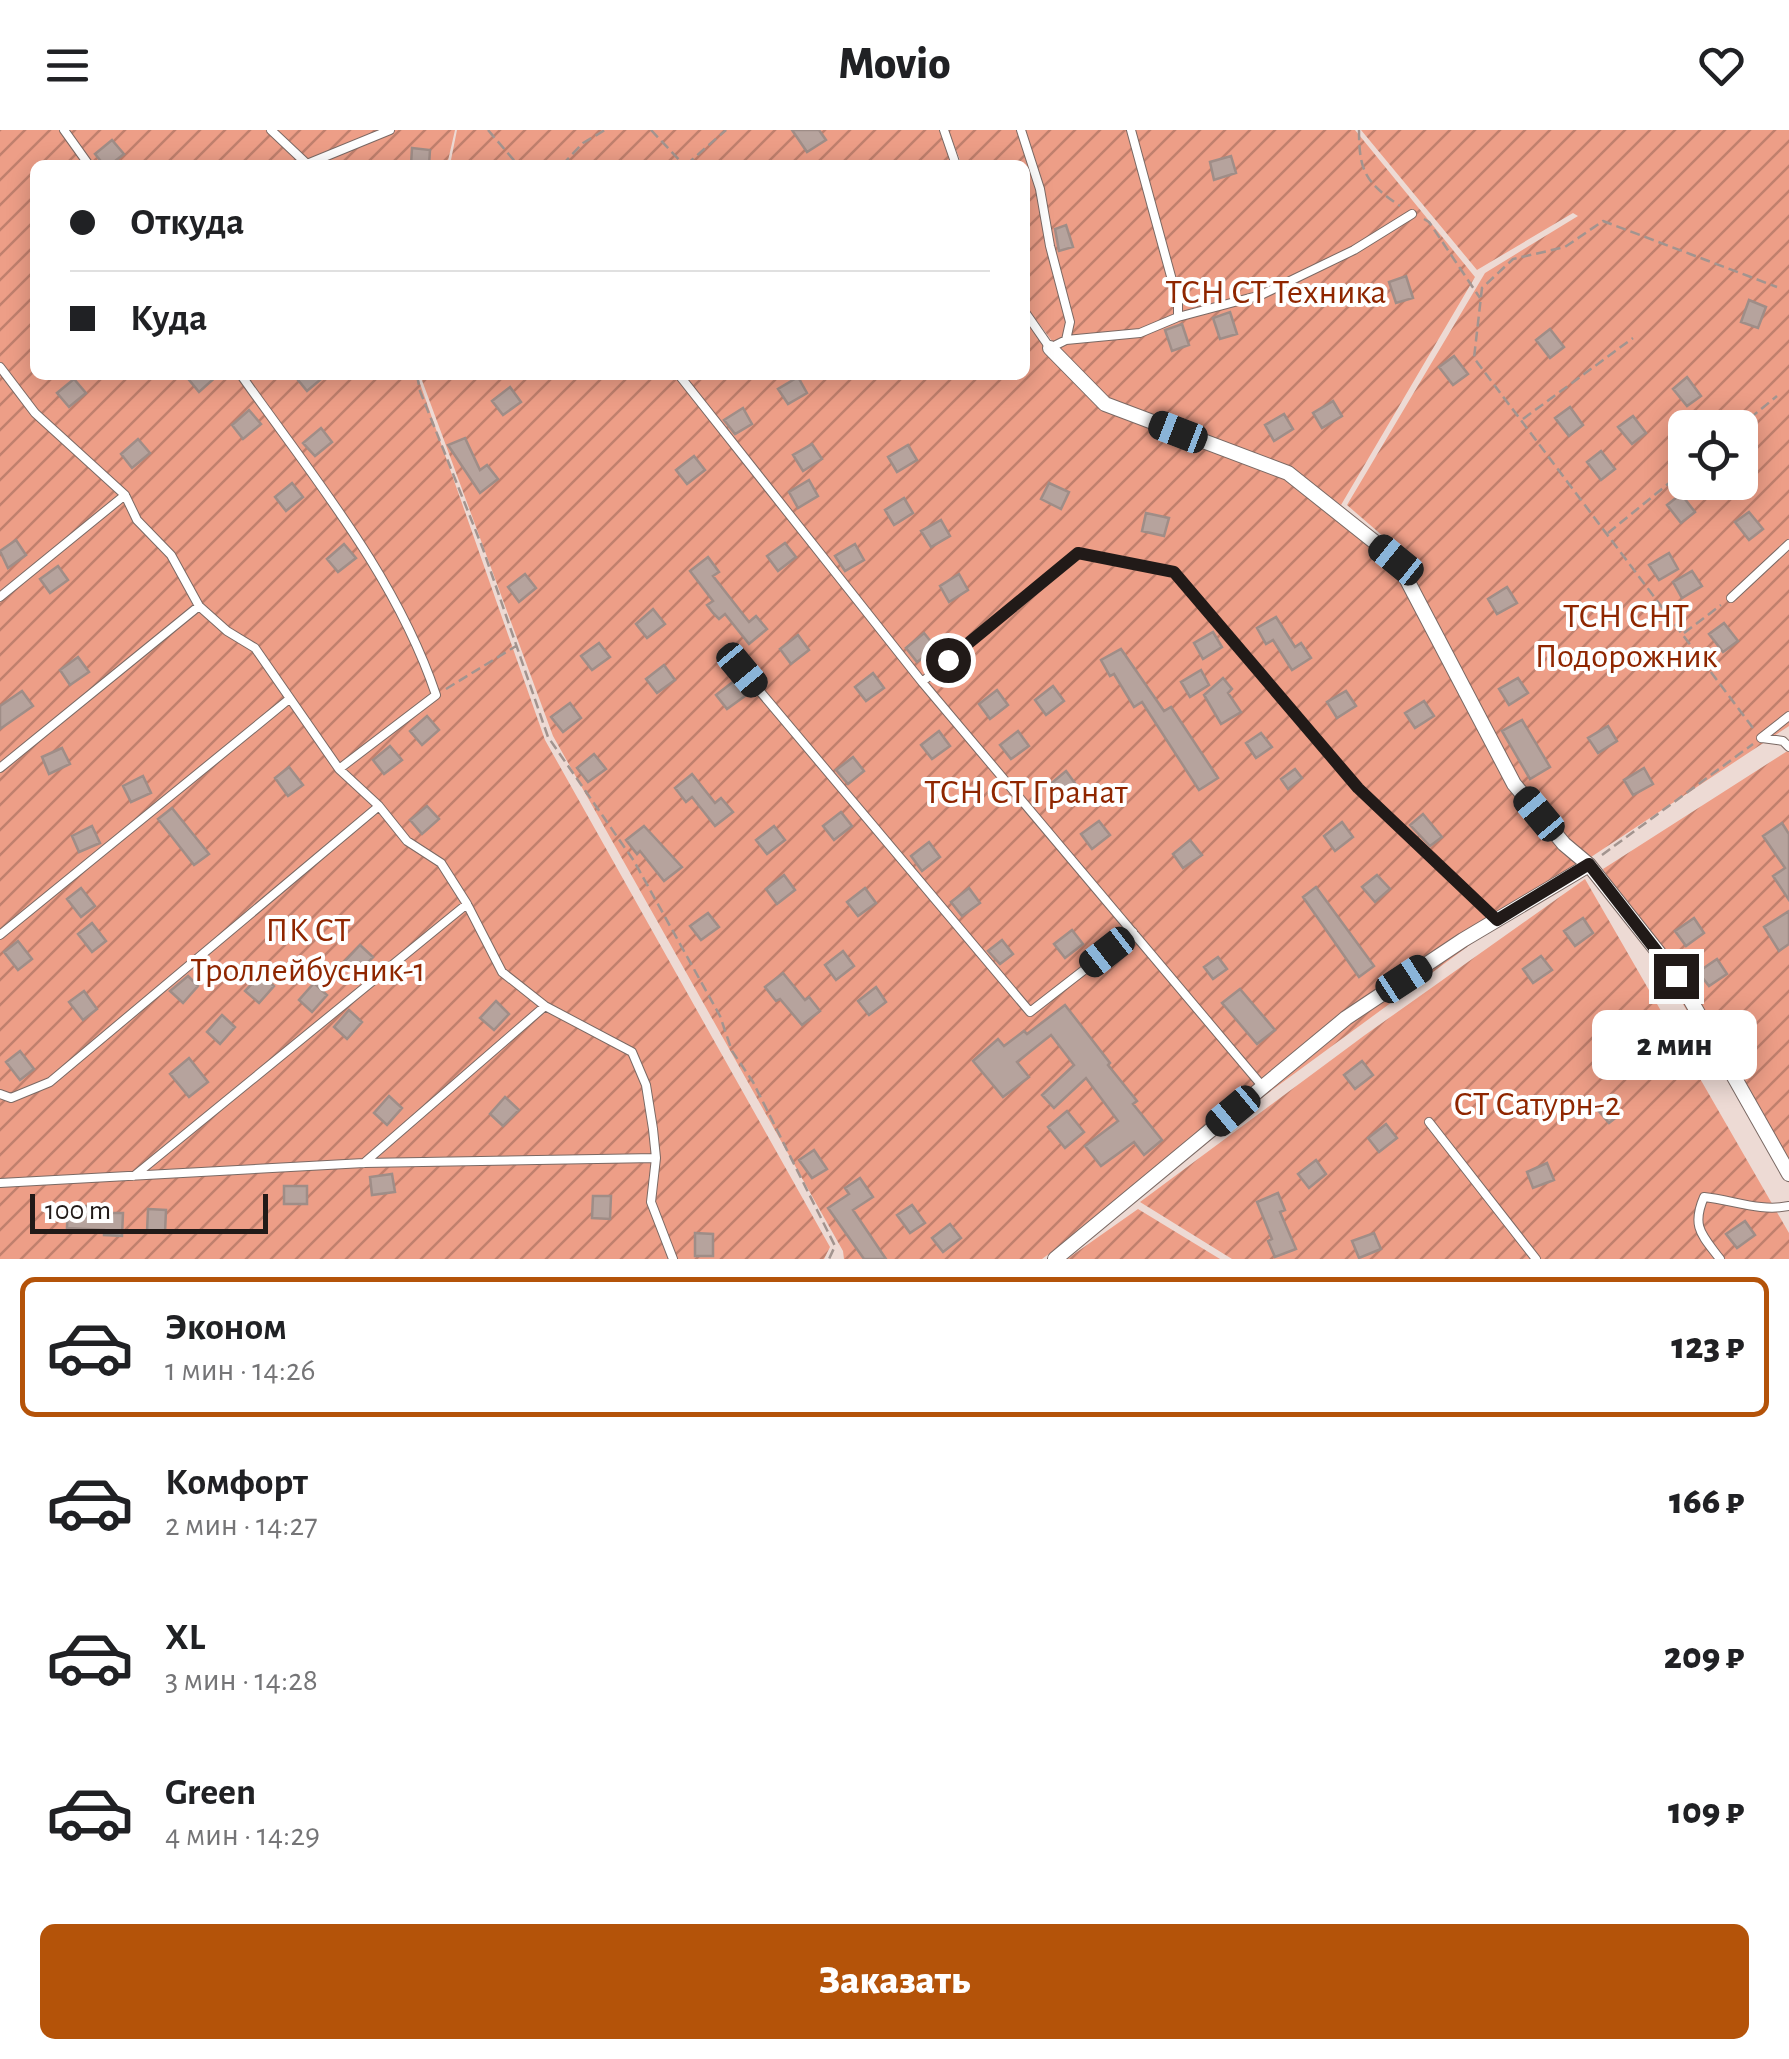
<!DOCTYPE html>
<html lang="ru">
<head>
<meta charset="utf-8">
<style>
	body { margin:0; font-family:"Alegreya Sans",sans-serif; background:#f6f6f6; color:#202124; height:100vh; display:flex; flex-direction:column; font-size:38px; white-space:nowrap }
	* { box-sizing:border-box; margin:0 }
	p { font-size:32px; color:#757577 }
	.icon { flex:none; width:55px; height:55px; fill:none; stroke:currentColor; stroke-width:2; stroke-linecap:round; stroke-linejoin:round }
	.map { position:relative; height:1129px; overflow:hidden }
	.side { display:flex; flex-direction:column; background:#fff; flex:1 }
	.side>* { flex:none }
	.hud { position:absolute; left:30px; top:30px; width:1000px; height:220px; border-radius:15px; box-shadow:0 5px 25px #0003; display:grid; align-content:center; height:220px; padding:0 40px; background:#fff }
	.tools { position:absolute; left:1668px; top:280px; display:grid; gap:20px }
	.tools a { display:grid; place-items:center; width:90px; height:90px; border-radius:15px; background:#fff; box-shadow:0 5px 25px #0003; font-size:50px }
	.scale { position:absolute; left:30px; bottom:25px; width:238px; box-sizing:border-box; padding-left:10px; border:5px solid #211a18; border-top:0; font-size:28px; line-height:35px; white-space:nowrap; color:#211a18; -webkit-text-stroke:8px #fff; paint-order:stroke }
	.end { position:absolute; width:45px; height:45px; margin:-22px; border:12px solid #211a18; background:#fff; box-shadow:0 0 0 5px #fff }
	.from { border-radius:50% }
	.bubble { position:absolute; height:70px; border-radius:15px; background:#fff; box-shadow:0 5px 25px #0003; font-size:32px; font-weight:800; line-height:70px; text-align:center }
	.car { position:absolute; width:30px; height:60px; margin:-30px -15px; border-radius:12px; box-shadow:0 0 8px 2px #0007; background:linear-gradient(#222 24%,#8ab4d8 0 40%,#222 0 76%,#8ab4d8 0 86%,#222 0) }
	.hud b { display:flex; align-items:center; gap:35px; height:95px; font-size:38px }
	.hud b+b { border-top:2px solid #e0e0e0 }
	.hud i { width:25px; height:25px; background:#202124 }
	ul { padding:18px 0 0; list-style:none }
	li { display:flex; align-items:center; gap:30px; height:140px; margin:0 20px 15px; padding:0 20px; border:5px solid transparent; border-radius:15px }
	li div { flex:1 }
	li b { display:block; font-size:38px }
	li em { font-style:normal; font-weight:800 }
	li.current { border-color:#b45309 }
	li>.icon { width:90px; height:90px; stroke-width:1.5 }
	.primary-button { display:flex; gap:20px; margin-top:auto; padding:20px 40px }
	.primary-button a { flex:1; height:115px; border-radius:15px; background:#b45309; color:#fff; font-size:40px; font-weight:800; line-height:115px; text-align:center }
	header { display:flex; justify-content:space-between; align-items:center; height:130px; padding:0 40px; background:#fff; font-size:45px; font-weight:800 }
	.map>svg:first-child { display:block }
	.garden { fill:url(#garden-furrows); fill-rule:evenodd }
	.building { fill:#b6a39d; stroke:#9f8d87; stroke-width:2.5 }
	.lines { fill:none; stroke-linecap:round; stroke-linejoin:round }
	.service-casing { stroke:#7a6964; stroke-width:10 }
	.minor-casing { stroke:#7a6964; stroke-width:16 }
	.path { stroke:#a2948f; stroke-width:2.5; stroke-dasharray:10 5; stroke-linecap:butt }
	.service { stroke:#fff; stroke-width:8 }
	.minor { stroke:#fff; stroke-width:14 }
	.route { stroke:#211a18; stroke-width:12 }
	.labels { text-anchor:middle; stroke-width:8; stroke-linejoin:round; paint-order:stroke }
	.park-label { font-size:35px; fill:#8f2600; stroke:#fff }
</style>
</head>
<body>
<header><svg class="icon" aria-label="menu" viewBox="0 0 24 24"><path d="M4 6h16M4 12h16M4 18h16"/></svg>Movio<svg class="icon" aria-label="heart" viewBox="0 0 24 24"><path d="M12 20l-8-8c-3-5 5-10 8-4 3-6 11-1 8 4z"/></svg></header>
<div class="map">
<svg width="1789" height="1129" viewBox="0 0 1789 1129">
	<defs>
		<pattern id="garden-furrows" width="10" height="10" patternUnits="userSpaceOnUse" patternTransform="scale(2.5)"><rect width="10" height="10" fill="#ed9e87"/><path d="M-1 1l2-2M0 10L10 0M9 11l2-2" fill="none" stroke="#c0806d"/></pattern>
	</defs>
	<rect width="100%" height="100%" fill="#eddad4"/>
	<path class="garden" d="M 0,0 L 455,0 L 447,35 L 35,35 L 35,245 L 417,245 L 545,610 L 830,1117 L 824,1129 L 0,1129 Z
		M 457,0 L 939,0 L 952,35 L 450,35 Z
		M 948,0 L 1355,0 L 1475,147 L 1341,375 L 1294,341 L 1111,270 L 1058,219 L 1025,175 L 1025,35 L 962,35 Z
		M 1361,0 L 1789,0 L 1789,596 L 1588,729 L 1567,710 L 1517,652 L 1399,420 L 1347,375 L 1485,143 L 1578,86 L 1573,83 L 1477,140 ZM 1685,298 L 1740,298 L 1740,352 L 1685,352 Z
		M 1025,185 L 1101,278 L 1286,348 L 1393,432 L 1510,657 L 1580,734 L 1042,1129 L 844,1129 L 843,1121 L 553,606 L 420,245 L 1025,245 Z
		M 1789,620 L 1789,1053 L 1603,739 Z
		M 1585,749 L 1789,1103 L 1789,1129 L 1232,1129 L 1140,1072 L 1365,905 Z
		M 1138,1079 L 1220,1129 L 1067,1129 Z"/>
	<path class="building" d="M 792,0 L 819,0 L 826,10 L 807,22 Z
		M 112,10 L 124,24 L 110,35 L 104,35 L 95,24 Z
		M 412,18 L 430,20 L 429,35 L 411,35 Z
		M 1231,26 L 1236,43 L 1214,50 L 1210,32 Z
		M 1066,95 L 1073,117 L 1059,121 L 1055,99 Z
		M 1406,146 L 1413,168 L 1396,173 L 1389,152 Z
		M 1749,170 L 1766,177 L 1758,198 L 1741,192 Z
		M 1230,182 L 1237,204 L 1220,209 L 1213,188 Z
		M 1182,194 L 1189,215 L 1172,221 L 1165,200 Z
		M 1550,199 L 1564,217 L 1550,228 L 1536,210 Z
		M 1454,226 L 1468,244 L 1453,255 L 1439,237 Z
		M 185,245 L 218,245 L 199,262 Z
		M 294,245 L 326,245 L 307,261 Z
		M 798,247 L 807,263 L 788,274 L 778,259 Z
		M 1687,247 L 1701,266 L 1687,276 L 1673,259 Z
		M 74,249 L 86,263 L 69,277 L 57,263 Z
		M 510,257 L 521,272 L 503,285 L 492,271 Z
		M 1333,271 L 1342,286 L 1322,298 L 1313,283 Z
		M 1570,277 L 1583,295 L 1569,306 L 1555,288 Z
		M 743,278 L 752,294 L 735,304 L 724,290 Z
		M 249,280 L 261,294 L 243,309 L 232,295 Z
		M 1284,284 L 1293,299 L 1274,311 L 1265,295 Z
		M 1633,286 L 1646,303 L 1632,314 L 1618,297 Z
		M 321,298 L 332,312 L 315,326 L 303,313 Z
		M 465,308 L 480,340 L 487,335 L 498,349 L 480,363 L 448,315 Z
		M 138,309 L 150,323 L 132,338 L 121,324 Z
		M 812,314 L 822,329 L 803,341 L 793,325 Z
		M 908,315 L 917,330 L 897,342 L 888,327 Z
		M 1601,321 L 1615,339 L 1601,350 L 1587,332 Z
		M 694,326 L 705,340 L 687,354 L 676,340 Z
		M 809,350 L 818,366 L 798,378 L 789,362 Z
		M 292,353 L 303,367 L 286,381 L 275,367 Z
		M 1049,353 L 1069,362 L 1061,379 L 1041,369 Z
		M 1681,364 L 1695,382 L 1681,393 L 1667,375 Z
		M 904,368 L 913,383 L 894,395 L 885,380 Z
		M 1749,382 L 1763,399 L 1749,410 L 1735,392 Z
		M 1146,383 L 1169,388 L 1164,406 L 1142,401 Z
		M 941,390 L 950,406 L 931,417 L 921,401 Z
		M 16,410 L 26,425 L 8,438 L 0,421 Z
		M 785,413 L 796,427 L 778,441 L 767,426 Z
		M 344,414 L 356,428 L 338,442 L 327,429 Z
		M 855,414 L 864,430 L 845,441 L 835,426 Z
		M 1669,423 L 1678,439 L 1659,450 L 1649,435 Z
		M 708,427 L 719,442 L 713,446 L 749,492 L 756,486 L 767,499 L 749,514 L 725,484 L 719,489 L 713,483 L 707,475 L 713,471 L 690,441 Z
		M 58,436 L 68,450 L 50,463 L 40,449 Z
		M 1692,441 L 1702,456 L 1682,468 L 1673,452 Z
		M 525,444 L 536,458 L 519,472 L 508,457 Z
		M 959,444 L 968,460 L 949,472 L 940,456 Z
		M 1507,457 L 1517,473 L 1497,484 L 1488,469 Z
		M 653,479 L 665,494 L 647,508 L 636,494 Z
		M 1276,487 L 1295,517 L 1301,513 L 1311,528 L 1292,540 L 1273,510 L 1266,514 L 1257,498 Z
		M 1724,493 L 1738,511 L 1723,522 L 1709,504 Z
		M 1213,502 L 1222,517 L 1203,529 L 1194,513 Z
		M 924,503 L 936,518 L 917,532 L 906,518 Z
		M 798,505 L 809,520 L 791,534 L 780,519 Z
		M 599,513 L 610,527 L 592,540 L 581,526 Z
		M 1121,519 L 1164,581 L 1171,577 L 1218,648 L 1199,660 L 1142,572 L 1134,577 L 1114,544 L 1110,546 L 1101,530 Z
		M 78,527 L 89,542 L 70,555 L 60,540 Z
		M 664,535 L 675,550 L 657,563 L 646,549 Z
		M 1201,540 L 1209,555 L 1190,567 L 1181,552 Z
		M 873,543 L 884,558 L 866,571 L 855,557 Z
		M 1223,548 L 1232,559 L 1228,563 L 1241,582 L 1221,594 L 1204,565 Z
		M 1518,548 L 1528,563 L 1509,575 L 1499,559 Z
		M 734,551 L 745,566 L 727,579 L 716,565 Z
		M 1053,556 L 1064,571 L 1046,585 L 1035,570 Z
		M 997,560 L 1008,575 L 990,589 L 979,574 Z
		M 22,561 L 33,576 L 0,599 L 0,576 Z
		M 1346,561 L 1356,576 L 1337,588 L 1327,572 Z
		M 1424,571 L 1434,586 L 1415,598 L 1405,583 Z
		M 570,573 L 581,588 L 563,602 L 551,587 Z
		M 427,586 L 439,600 L 422,615 L 410,601 Z
		M 1522,590 L 1550,637 L 1530,649 L 1502,601 Z
		M 1608,596 L 1617,611 L 1598,623 L 1588,608 Z
		M 939,601 L 950,616 L 932,629 L 921,615 Z
		M 1018,601 L 1029,616 L 1011,629 L 1000,615 Z
		M 1261,603 L 1272,617 L 1256,628 L 1246,613 Z
		M 390,616 L 402,630 L 384,644 L 373,630 Z
		M 62,618 L 70,634 L 49,644 L 42,627 Z
		M 594,624 L 606,639 L 588,652 L 577,638 Z
		M 853,627 L 864,641 L 848,654 L 836,640 Z
		M 289,637 L 303,655 L 288,666 L 275,648 Z
		M 1644,638 L 1653,654 L 1633,665 L 1624,650 Z
		M 1295,639 L 1302,648 L 1288,659 L 1281,649 Z
		M 1066,641 L 1077,656 L 1059,670 L 1048,656 Z
		M 692,644 L 715,673 L 721,668 L 733,682 L 715,696 L 692,667 L 686,672 L 675,658 Z
		M 143,646 L 151,663 L 131,672 L 123,656 Z
		M 427,676 L 439,689 L 422,704 L 410,690 Z
		M 172,678 L 209,724 L 194,735 L 158,689 Z
		M 841,682 L 852,696 L 834,710 L 823,696 Z
		M 1423,684 L 1442,707 L 1430,716 L 1410,695 Z
		M 1099,691 L 1110,705 L 1092,719 L 1081,704 Z
		M 1342,692 L 1353,707 L 1335,721 L 1324,706 Z
		M 1782,693 L 1789,704 L 1789,770 L 1773,746 L 1785,738 L 1763,706 Z
		M 92,696 L 100,713 L 79,722 L 72,706 Z
		M 644,696 L 682,737 L 664,751 L 640,721 L 637,724 L 626,710 Z
		M 774,696 L 785,710 L 767,724 L 756,710 Z
		M 1190,710 L 1202,725 L 1183,738 L 1173,724 Z
		M 929,712 L 940,727 L 922,741 L 911,726 Z
		M 784,745 L 795,760 L 777,774 L 766,759 Z
		M 1377,745 L 1390,759 L 1375,772 L 1362,757 Z
		M 1316,757 L 1374,836 L 1359,847 L 1303,767 Z
		M 81,758 L 95,776 L 81,787 L 67,769 Z
		M 865,758 L 876,773 L 858,786 L 847,772 Z
		M 969,758 L 980,773 L 962,786 L 951,772 Z
		M 1789,781 L 1789,814 L 1779,821 L 1764,797 Z
		M 708,783 L 719,797 L 701,810 L 690,796 Z
		M 1583,788 L 1593,803 L 1575,816 L 1564,801 Z
		M 1694,788 L 1704,803 L 1686,816 L 1675,801 Z
		M 92,793 L 106,811 L 92,822 L 78,804 Z
		M 1072,800 L 1083,814 L 1065,828 L 1054,814 Z
		M 1002,810 L 1013,824 L 1000,834 L 988,821 Z
		M 18,811 L 32,829 L 18,840 L 4,822 Z
		M 360,815 L 373,827 L 358,843 L 345,831 Z
		M 843,821 L 854,836 L 836,850 L 825,835 Z
		M 1541,826 L 1552,840 L 1533,853 L 1523,839 Z
		M 1218,827 L 1227,839 L 1213,849 L 1204,837 Z
		M 1717,829 L 1727,844 L 1709,856 L 1698,842 Z
		M 783,843 L 805,870 L 809,867 L 820,881 L 802,895 L 780,869 L 776,871 L 765,857 Z
		M 261,844 L 274,856 L 259,873 L 245,861 Z
		M 188,846 L 198,856 L 183,873 L 170,861 Z
		M 314,853 L 327,865 L 312,882 L 299,870 Z
		M 876,857 L 886,872 L 869,885 L 858,871 Z
		M 1240,859 L 1275,900 L 1257,914 L 1222,873 Z
		M 84,861 L 97,879 L 83,890 L 69,872 Z
		M 496,871 L 509,884 L 494,900 L 480,888 Z
		M 1065,875 L 1110,933 L 1108,935 L 1137,971 L 1133,974 L 1162,1010 L 1144,1025 L 1134,1012 L 1101,1036 L 1085,1016 L 1118,991 L 1086,948 L 1054,978 L 1042,965 L 1074,935 L 1051,905 L 1017,932 L 1029,947 L 1003,967 L 973,931 L 998,909 L 1004,916 L 1024,901 L 1027,904 Z
		M 349,880 L 362,892 L 347,909 L 334,897 Z
		M 222,885 L 235,897 L 220,914 L 207,902 Z
		M 20,921 L 34,939 L 20,950 L 6,932 Z
		M 189,928 L 208,952 L 189,967 L 170,944 Z
		M 1362,931 L 1373,945 L 1355,959 L 1344,945 Z
		M 389,966 L 402,978 L 387,995 L 374,983 Z
		M 505,967 L 519,980 L 503,996 L 490,984 Z
		M 1606,970 L 1619,985 L 1609,993 L 1596,978 Z
		M 1067,981 L 1084,1002 L 1065,1018 L 1048,997 Z
		M 1386,994 L 1397,1008 L 1379,1022 L 1368,1008 Z
		M 814,1020 L 827,1039 L 812,1048 L 799,1030 Z
		M 1316,1030 L 1326,1044 L 1309,1058 L 1298,1044 Z
		M 1547,1033 L 1554,1050 L 1533,1058 L 1527,1042 Z
		M 392,1044 L 395,1062 L 372,1065 L 370,1047 Z
		M 860,1048 L 873,1067 L 853,1080 L 886,1129 L 864,1129 L 828,1078 L 849,1064 L 845,1058 Z
		M 284,1056 L 307,1056 L 307,1074 L 284,1074 Z
		M 1278,1063 L 1285,1080 L 1280,1082 L 1296,1119 L 1275,1127 L 1268,1111 L 1272,1109 L 1257,1072 Z
		M 593,1066 L 611,1066 L 610,1089 L 592,1088 Z
		M 912,1075 L 925,1093 L 910,1103 L 897,1085 Z
		M 68,1076 L 86,1076 L 86,1083 L 123,1083 L 122,1106 L 104,1105 L 104,1100 L 67,1098 Z
		M 148,1079 L 166,1080 L 165,1103 L 147,1102 Z
		M 1745,1091 L 1755,1105 L 1737,1118 L 1726,1104 Z
		M 950,1094 L 961,1108 L 943,1122 L 932,1108 Z
		M 695,1103 L 713,1104 L 713,1126 L 695,1126 Z
		M 1374,1103 L 1381,1119 L 1359,1128 L 1352,1111 Z"/>
	<g class="lines">
		<defs>
			<path id="service" d="M 64,0 L 89,35
				M 271,0 L 307,34 L 390,0
				M 944,0 L 956,35
				M 1021,0 L 1040,59 L 1050,116 L 1070,192 L 1066,210
				M 1131,0 L 1178,172 L 1178,187
				M 1025,182 L 1050,218 L 1066,210 L 1140,203 L 1178,187 L 1261,165 L 1354,120 L 1412,84
				M 0,237 L 35,283 L 125,365 L 137,390 L 171,425 L 199,476 L 227,501 L 255,518 L 339,639 L 379,676 L 407,711 L 441,733 L 467,774 L 502,842 L 545,876 L 632,922 L 646,955 L 653,999 L 656,1028 L 651,1072 L 673,1129
				M 241,245 C 313,347 396,446 436,565 L 339,639
				M 679,245 L 922,552 L 1263,957
				M 0,467 L 125,365
				M 1731,468 L 1789,414
				M 742,540 L 1030,882 L 1133,802
				M 922,552 L 1078,423 L 1174,442 L 1358,658 L 1497,790
				M 1761,608 L 1789,586
				M 1762,608 L 1783,611 L 1789,617
				M 0,638 L 199,476
				M 0,805 L 288,570
				M 0,964 L 11,968 L 50,952 L 379,676
				M 1429,992 L 1536,1129
				M 364,1033 L 545,876
				M 134,1046 L 467,774
				M 0,1053 L 364,1033 L 656,1028
				M 1720,1129 C 1702,1105 1691,1097 1704,1067 C 1733,1070 1760,1082 1789,1076"/>
			<path id="minor" d="M 1050,218 L 1105,274 L 1288,343 L 1396,429 L 1514,654 L 1564,714 L 1589,735 L 1677,846 L 1789,1044
				M 1055,1129 L 1346,888 L 1463,810 L 1589,735"/>
		</defs>
		<use href="#service" class="service-casing"/>
		<use href="#minor" class="minor-casing"/>
		<path class="path" d="M 488,0 L 518,35
			M 651,0 L 684,35
			M 1359,0 C 1359,41 1365,52 1400,76
			M 562,35 L 583,13 L 605,0
			M 686,35 L 726,0
			M 1424,89 L 1429,92 L 1480,168
			M 417,245 L 420,261 L 483,419 L 548,607 L 634,731 L 720,886 L 732,921 L 753,952 L 835,1116 L 829,1129
			M 1523,289 L 1633,208
			M 1738,298 L 1777,266
			M 1608,403 L 1685,340
			M 1684,503 L 1721,475
			M 446,559 L 516,516
			M 1753,598 L 1474,228 L 1482,158 L 1513,129 L 1565,117 L 1603,91 L 1777,157
			M 1602,725 L 1753,614"/>
		<use href="#service" class="service"/>
		<use href="#minor" class="minor"/>
	</g>
	<g class="lines">
		<path class="route" d="M 948,530 L 1078,423 L 1174,442 L 1358,658 L 1497,790 L 1589,734 L 1676,846"/>
	</g>
	<g class="labels">
		<g class="park-label">
			<text x="1276" y="173">ТСН СТ Техника</text>
			<text x="1626" y="497">ТСН СНТ<tspan x="1626" dy="40">Подорожник</tspan></text>
			<text x="1026" y="673">ТСН СТ Гранат</text>
			<text x="308" y="811">ПК СТ<tspan x="308" dy="40">Троллейбусник-1</tspan></text>
			<text x="1537" y="985">СТ Сатурн-2</text>
		</g>
	</g>
</svg>
<div class="tools">
<a><svg class="icon" aria-label="locate" viewBox="0 0 24 24"><circle cx="12" cy="12" r="6"/><path d="M12 2v4M12 18v4M2 12h4M18 12h4"/></svg></a>
</div>
<div class="scale">100 m</div>
<i class="end from" style="left:948px;top:530px"></i>
<i class="end" style="left:1676px;top:846px"></i>
<div class="bubble" style="left:1592px;top:880px;width:165px">2 мин</div>
<i class="car" style="left:1178px;top:302px;rotate:291deg"></i>
<i class="car" style="left:1396px;top:430px;rotate:309deg"></i>
<i class="car" style="left:742px;top:540px;rotate:140deg"></i>
<i class="car" style="left:1539px;top:684px;rotate:320deg"></i>
<i class="car" style="left:1107px;top:822px;rotate:232deg"></i>
<i class="car" style="left:1404px;top:849px;rotate:57deg"></i>
<i class="car" style="left:1233px;top:981px;rotate:230deg"></i>
<div class="hud">
<b><i class="from"></i>Откуда</b>
<b><i></i>Куда</b>
</div>
</div>
<section class="side">
<ul>
<li class="current"><svg class="icon" aria-label="car" viewBox="0 0 24 24"><path d="M5 17H2v-5l4-1 3-4h7l3 4 3 1v5h-3M9 17h6M6 11h13"/><circle cx="7" cy="17" r="2"/><circle cx="17" cy="17" r="2"/></svg><div><b>Эконом</b><p>1 мин · 14:26</p></div><em>123 ₽</em></li>
<li><svg class="icon" aria-label="car" viewBox="0 0 24 24"><path d="M5 17H2v-5l4-1 3-4h7l3 4 3 1v5h-3M9 17h6M6 11h13"/><circle cx="7" cy="17" r="2"/><circle cx="17" cy="17" r="2"/></svg><div><b>Комфорт</b><p>2 мин · 14:27</p></div><em>166 ₽</em></li>
<li><svg class="icon" aria-label="car" viewBox="0 0 24 24"><path d="M5 17H2v-5l4-1 3-4h7l3 4 3 1v5h-3M9 17h6M6 11h13"/><circle cx="7" cy="17" r="2"/><circle cx="17" cy="17" r="2"/></svg><div><b>XL</b><p>3 мин · 14:28</p></div><em>209 ₽</em></li>
<li><svg class="icon" aria-label="car" viewBox="0 0 24 24"><path d="M5 17H2v-5l4-1 3-4h7l3 4 3 1v5h-3M9 17h6M6 11h13"/><circle cx="7" cy="17" r="2"/><circle cx="17" cy="17" r="2"/></svg><div><b>Green</b><p>4 мин · 14:29</p></div><em>109 ₽</em></li>
</ul>
<div class="primary-button"><a>Заказать</a></div>
</section>
</body>
</html>
